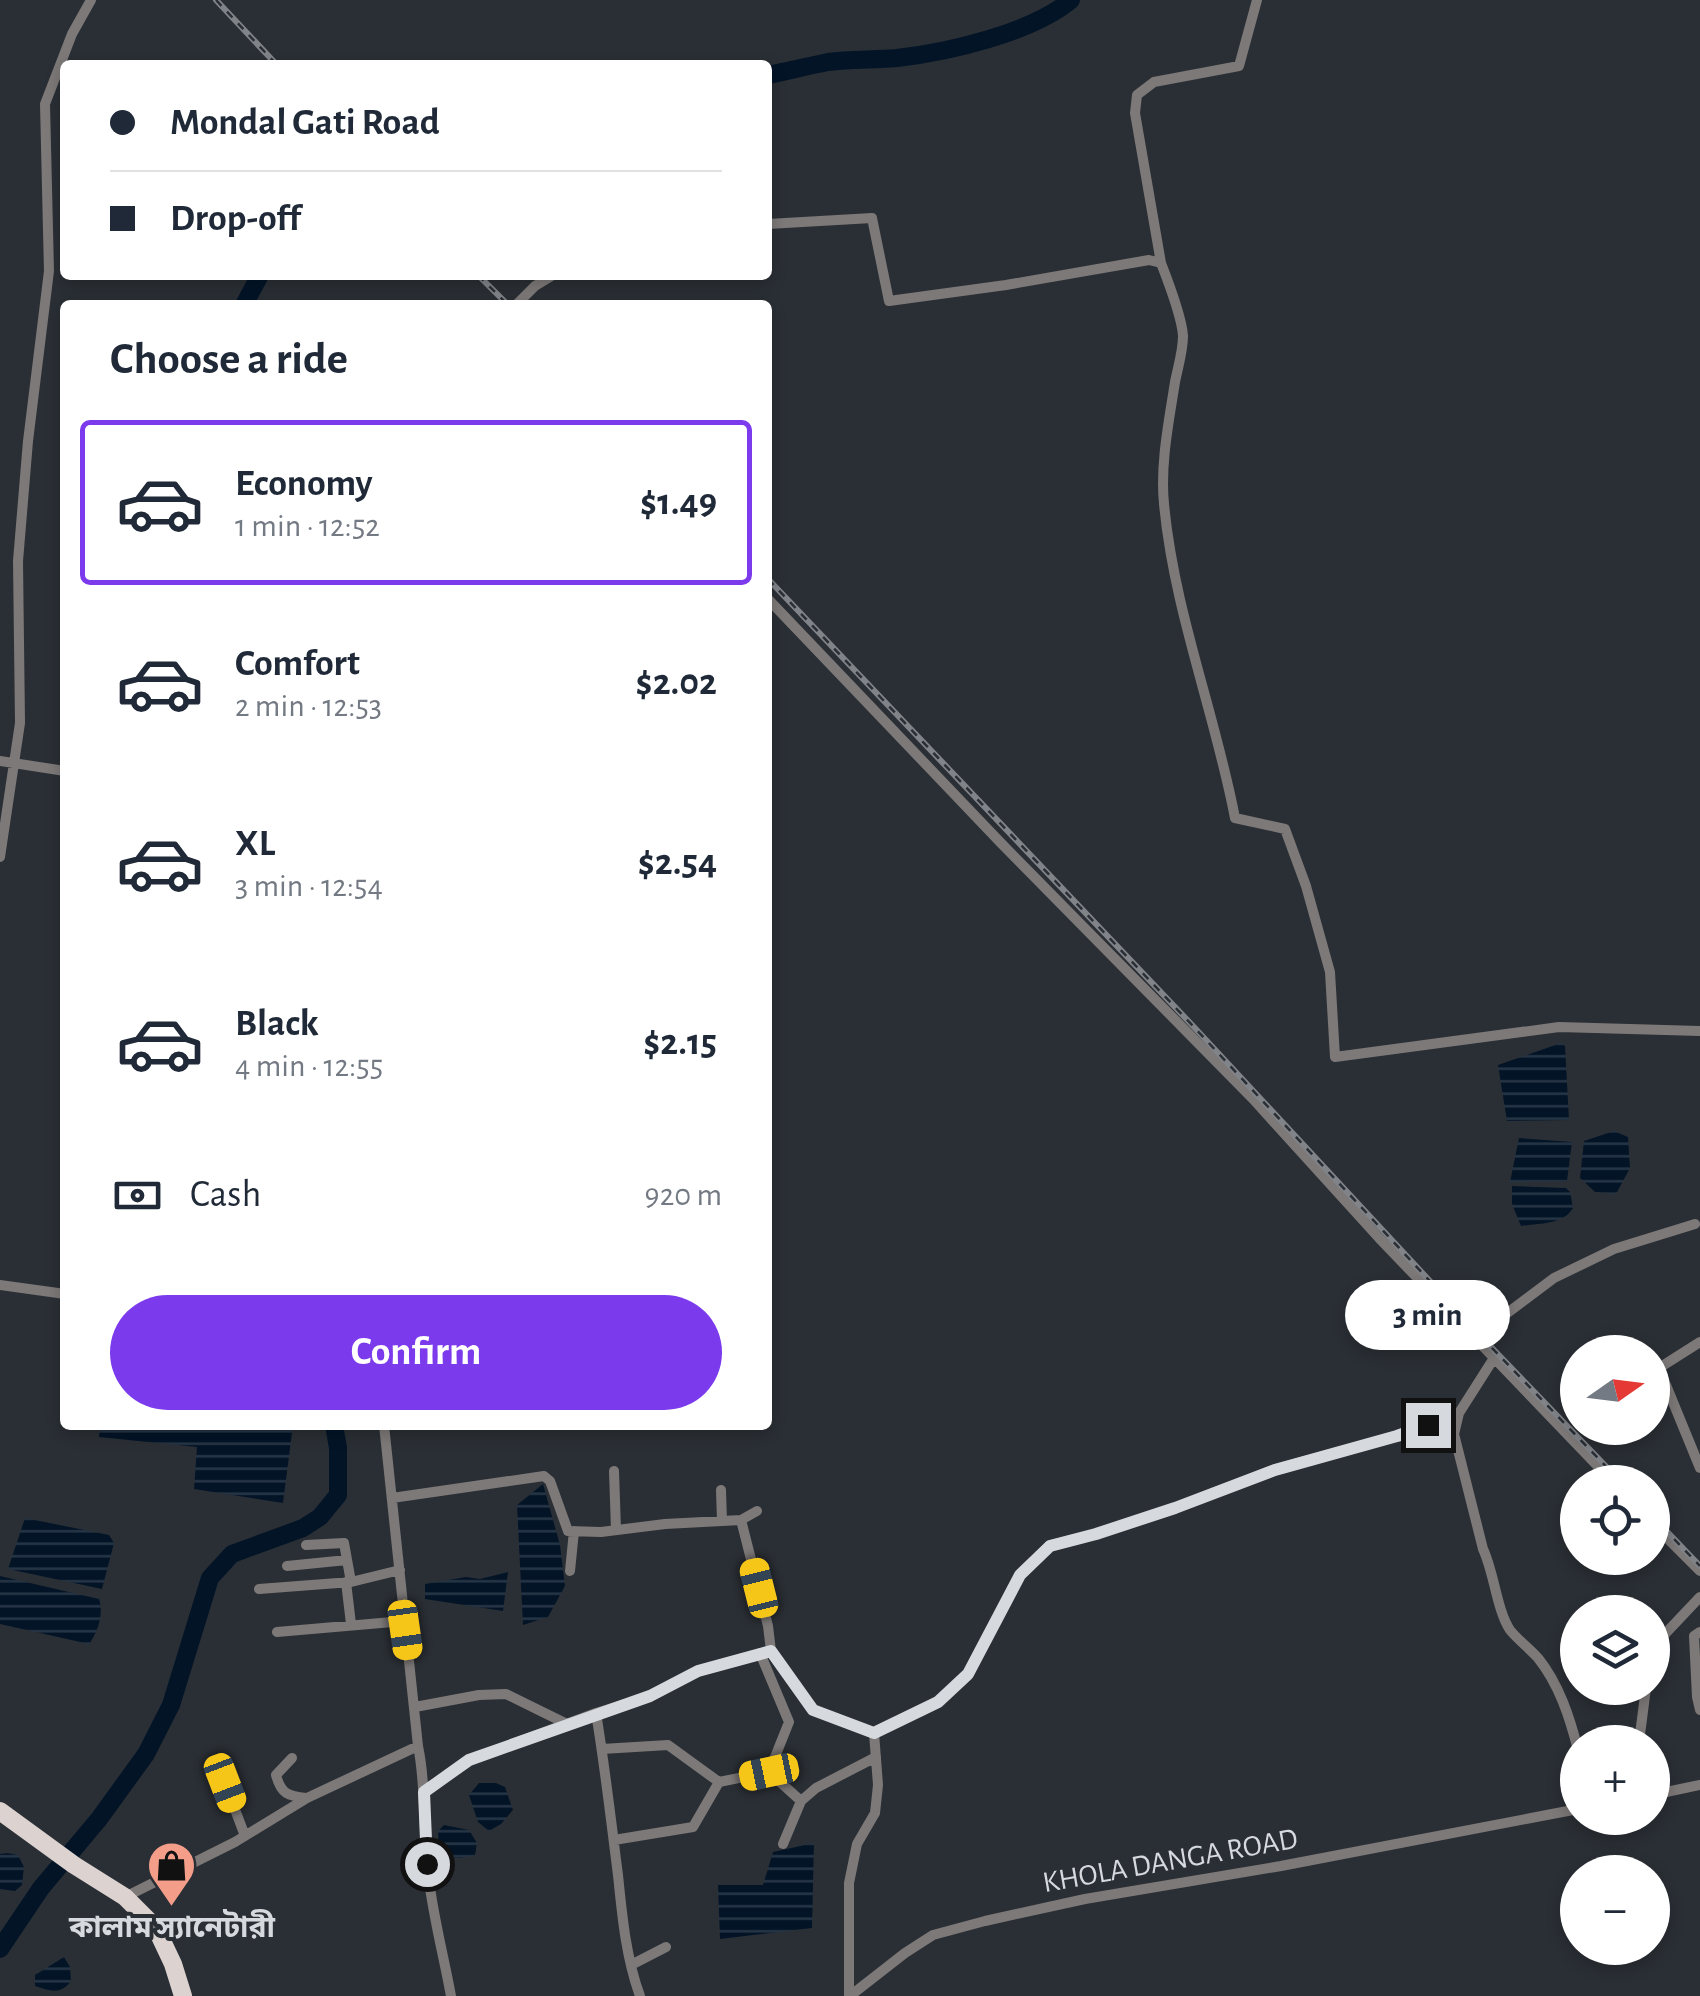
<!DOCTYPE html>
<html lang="en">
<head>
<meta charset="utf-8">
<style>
	body { margin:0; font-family:"Alegreya Sans","Noto Sans Bengali",sans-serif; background:#f2f2f3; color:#1f2937; height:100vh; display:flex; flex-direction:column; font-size:38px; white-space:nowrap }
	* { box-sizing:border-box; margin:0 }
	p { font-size:32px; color:#747a83 }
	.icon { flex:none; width:55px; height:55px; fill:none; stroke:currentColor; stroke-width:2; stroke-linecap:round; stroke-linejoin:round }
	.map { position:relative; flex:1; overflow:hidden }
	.side { position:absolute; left:60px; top:300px; width:712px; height:1130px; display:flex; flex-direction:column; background:#fff; border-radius:10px; box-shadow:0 5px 15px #0003 }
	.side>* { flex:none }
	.guide { position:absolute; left:60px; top:60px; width:712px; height:220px; border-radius:10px; box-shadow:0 5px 15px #0003; display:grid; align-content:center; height:220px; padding:0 50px; background:#fff }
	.needle { width:65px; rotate:76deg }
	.fabs { position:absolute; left:1560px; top:1335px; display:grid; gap:20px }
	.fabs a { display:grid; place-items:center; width:110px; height:110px; border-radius:50%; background:#fff; box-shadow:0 5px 15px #0003; font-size:50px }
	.end { position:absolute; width:45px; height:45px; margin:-22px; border:12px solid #d6d9dd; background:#111; box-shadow:0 0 0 5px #111 }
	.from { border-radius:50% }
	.bubble { position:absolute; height:70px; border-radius:35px; background:#fff; box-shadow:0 5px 15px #0003; font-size:32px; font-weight:700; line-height:70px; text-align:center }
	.car { position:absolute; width:30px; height:60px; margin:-30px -15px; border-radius:12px; box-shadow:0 0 8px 2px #0007; background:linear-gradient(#f5c518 24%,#345 0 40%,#f5c518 0 76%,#345 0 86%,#f5c518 0) }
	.guide b { display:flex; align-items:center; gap:35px; height:95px; font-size:38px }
	.guide b+b { border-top:2px solid #e0e1e3 }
	.guide i { width:25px; height:25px; background:#1f2937 }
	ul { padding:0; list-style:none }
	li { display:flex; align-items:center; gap:30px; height:165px; margin:0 20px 15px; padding:0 30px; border:5px solid transparent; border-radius:10px }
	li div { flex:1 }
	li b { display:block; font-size:38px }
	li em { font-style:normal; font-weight:700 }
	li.current { border-color:#7c3aed }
	li>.icon { width:90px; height:90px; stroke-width:1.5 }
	h2 { padding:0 50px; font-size:45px; line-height:120px }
	.pay { display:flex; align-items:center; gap:25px; height:110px; padding:0 50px; font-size:38px }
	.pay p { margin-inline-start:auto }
	.cta { display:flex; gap:20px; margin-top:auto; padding:20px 50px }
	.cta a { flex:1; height:115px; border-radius:60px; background:#7c3aed; color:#fff; font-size:40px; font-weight:700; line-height:115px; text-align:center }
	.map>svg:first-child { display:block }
	.water { fill:url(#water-rules) }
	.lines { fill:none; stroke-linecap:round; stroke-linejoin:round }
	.river { stroke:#031427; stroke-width:18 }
	.minor { stroke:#7d7978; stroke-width:10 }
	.trunk { stroke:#dcd2d0; stroke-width:18 }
	.rail-casing { stroke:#808489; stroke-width:6 }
	.rail { stroke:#2a2f35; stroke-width:2.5; stroke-dasharray:8; stroke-linecap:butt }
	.route { stroke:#d6d9dd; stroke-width:12 }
	.labels { text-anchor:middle; stroke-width:8; stroke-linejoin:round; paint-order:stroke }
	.street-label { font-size:30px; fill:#d6d9dd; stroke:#2a2f35 }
	.poi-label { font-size:30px; font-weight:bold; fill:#d6d9dd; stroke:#2a2f35 }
</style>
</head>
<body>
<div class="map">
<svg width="1700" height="1996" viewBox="0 0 1700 1996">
	<defs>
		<pattern id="water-rules" width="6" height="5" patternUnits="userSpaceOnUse" patternTransform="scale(2.5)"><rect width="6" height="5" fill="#031427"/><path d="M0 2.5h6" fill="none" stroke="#273646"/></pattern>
	</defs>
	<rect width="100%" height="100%" fill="#2a2f35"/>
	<path class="water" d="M 1561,1043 L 1565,1046 L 1569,1120 L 1507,1121 L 1498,1065 Z
		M 1614,1131 L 1628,1137 L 1630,1168 L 1616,1194 L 1595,1192 L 1580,1178 L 1584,1141 Z
		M 1519,1138 L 1572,1142 L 1567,1181 L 1510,1182 Z
		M 1512,1186 L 1566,1188 L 1570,1192 L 1573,1208 C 1563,1225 1539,1223 1521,1226 L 1512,1204 Z
		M 100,1425 L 293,1425 L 283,1503 L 194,1489 L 197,1447 L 99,1437 Z
		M 543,1484 L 560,1545 L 565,1586 L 548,1617 L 523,1625 L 517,1505 Z
		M 1577,1502 L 1578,1502 L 1577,1557 L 1573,1556 L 1566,1539 L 1568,1510 Z
		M 25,1518 L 109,1535 L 114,1543 L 102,1589 L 8,1569 Z
		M 508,1572 L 503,1611 L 425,1599 L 425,1584 L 466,1577 L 480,1579 Z
		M 0,1576 L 99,1599 C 104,1613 98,1632 89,1644 L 0,1624 Z
		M 479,1783 L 496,1783 L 505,1787 L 513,1810 L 501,1824 L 489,1831 L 478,1822 L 469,1795 Z
		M 444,1825 L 469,1830 L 477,1843 L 475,1855 L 460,1858 L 445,1857 L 439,1850 L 438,1831 Z
		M 814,1843 L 812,1928 L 720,1939 L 718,1885 L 763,1885 L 773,1852 Z
		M 7,1853 L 18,1855 L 24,1867 L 22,1885 L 15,1891 L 0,1889 L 0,1854 Z
		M 64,1957 L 70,1967 L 71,1981 C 61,1995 50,1991 35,1986 L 35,1975 Z"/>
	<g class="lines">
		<path class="river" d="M 768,75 C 788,71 808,66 828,62 C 851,59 874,60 897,58 C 949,52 1031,33 1071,0
			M 244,305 L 260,275
			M 0,1949 L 41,1888 L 99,1819 L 146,1754 L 171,1705 L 210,1578 L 232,1554 L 303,1528 L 320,1517 L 338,1495 L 338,1448 L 334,1425"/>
		<path class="minor" d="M 768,224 L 872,218 L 889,301 L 1006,285 L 1149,260 L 1161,263 C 1168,281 1182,317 1183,336 C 1183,351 1178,367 1175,382 C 1169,421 1160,464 1164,504 C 1174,611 1215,713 1235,818 L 1285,829 L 1306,886 L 1330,972 L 1335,1057 L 1559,1027 L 1700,1031
			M 1161,263 L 1135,113 L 1137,95 L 1154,82 L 1239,66 L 1257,0
			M 516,305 L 535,286 L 553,275
			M 768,599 L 1000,842 L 1253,1099 L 1379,1238 L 1613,1482
			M 0,761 L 65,771
			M 0,857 L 20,723 L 18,561 L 28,441 L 49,271 L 45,104 L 72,34 L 91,0
			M 0,1285 L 65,1294
			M 1700,1342 L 1659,1368 L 1700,1468
			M 1486,1349 L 1498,1320 L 1554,1278 L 1614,1249 L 1695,1224
			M 1459,1413 L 1454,1434 L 1483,1549 C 1494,1572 1497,1611 1510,1630 C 1518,1640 1529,1648 1538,1658 C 1559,1684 1570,1718 1578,1750
			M 384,1425 L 418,1746 C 426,1785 423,1824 427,1864 C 431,1909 443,1952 451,1996
			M 614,1471 L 616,1530
			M 721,1490 L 722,1521
			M 392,1498 L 544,1476 L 550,1481 L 568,1531 L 601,1532 L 665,1524 L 741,1520 L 768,1626 L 771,1651 L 813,1710 L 874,1733 L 878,1785 L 875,1813 L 857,1844 L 849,1883 L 849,1996
			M 741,1520 L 757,1511
			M 1652,1523 L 1700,1571
			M 306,1545 L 344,1543 L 351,1582
			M 287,1566 L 347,1560
			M 570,1571 L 574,1531
			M 346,1582 L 351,1624
			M 259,1589 L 351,1582 L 400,1570
			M 277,1632 L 404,1621
			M 1700,1632 L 1694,1636 L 1697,1697 L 1700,1710
			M 1652,1666 L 1664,1635 L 1700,1597
			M 415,1707 L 479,1695 L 506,1694 L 569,1725
			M 596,1713 C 605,1767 611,1821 618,1875 C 622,1915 626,1958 640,1996
			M 874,1733 L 938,1702 L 968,1674 L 1020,1575 L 1050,1545 L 1096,1534 L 1175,1508 L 1275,1469 L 1397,1436 L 1459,1413 L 1494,1358
			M 1639,1742 L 1646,1688
			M 602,1749 L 668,1745 L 719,1782 L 769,1772 L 789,1722 L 760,1653
			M 292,1758 L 276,1775 C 281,1794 288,1796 306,1798
			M 769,1772 L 801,1801 L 816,1788 L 876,1757
			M 225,1783 L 245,1836
			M 423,1792 L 469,1760 L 596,1713 L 651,1696 L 698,1671 L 771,1651
			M 1652,1795 L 1700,1785
			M 614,1840 L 693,1827 L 719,1782
			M 783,1844 L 801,1801
			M 125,1897 L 235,1842 L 307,1798 L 418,1746
			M 631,1965 L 666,1947
			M 850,1996 L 905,1953 L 933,1935 L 985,1921 L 1085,1899 L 1281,1866 L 1578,1809"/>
		<path class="trunk" d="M 0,1811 L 74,1865 L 125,1897 L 156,1928 L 173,1964 L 183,1996"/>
		<defs>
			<path id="rail" d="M 216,0 L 277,65
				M 478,275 L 508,305
				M 768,579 L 1193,1026 L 1492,1348 L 1621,1482
				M 1652,1516 L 1700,1566"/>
		</defs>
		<use href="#rail" class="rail-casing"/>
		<use href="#rail" class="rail"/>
	</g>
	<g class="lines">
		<path class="route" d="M 427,1864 L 424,1792 L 469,1760 L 650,1696 L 698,1671 L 771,1651 L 813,1710 L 874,1733 L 938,1702 L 968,1674 L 1020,1575 L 1050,1546 L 1096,1534 L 1175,1508 L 1275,1470 L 1397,1436 L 1428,1425"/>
	</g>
	<defs>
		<symbol id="shop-pin" viewBox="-11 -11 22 30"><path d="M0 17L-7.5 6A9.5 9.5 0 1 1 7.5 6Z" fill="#f49e8a" stroke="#2a2f35"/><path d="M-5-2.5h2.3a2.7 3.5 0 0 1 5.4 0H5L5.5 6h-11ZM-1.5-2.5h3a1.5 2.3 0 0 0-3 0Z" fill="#111"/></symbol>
	</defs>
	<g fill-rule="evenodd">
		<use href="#shop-pin" x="144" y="1838" width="55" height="75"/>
	</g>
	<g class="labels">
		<g class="street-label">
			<text transform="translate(1170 1860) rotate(-10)" y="10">KHOLA DANGA ROAD</text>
		</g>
		<g class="poi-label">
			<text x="172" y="1937">কালাম স্যানেটারী</text>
		</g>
	</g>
</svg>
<div class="fabs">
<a><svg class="needle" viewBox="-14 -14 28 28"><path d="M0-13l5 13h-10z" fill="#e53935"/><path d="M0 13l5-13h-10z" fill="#747a83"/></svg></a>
<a><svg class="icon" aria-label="locate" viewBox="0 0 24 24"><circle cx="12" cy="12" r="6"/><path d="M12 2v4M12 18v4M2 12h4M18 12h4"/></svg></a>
<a><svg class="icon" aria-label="layers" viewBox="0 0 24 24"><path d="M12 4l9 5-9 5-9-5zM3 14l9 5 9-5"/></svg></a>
<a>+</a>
<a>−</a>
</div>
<i class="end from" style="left:427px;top:1864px"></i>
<i class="end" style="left:1428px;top:1425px"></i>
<div class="bubble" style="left:1345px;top:1280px;width:165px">3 min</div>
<i class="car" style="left:759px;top:1588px;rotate:346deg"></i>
<i class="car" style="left:405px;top:1630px;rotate:172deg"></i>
<i class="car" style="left:769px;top:1772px;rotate:258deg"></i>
<i class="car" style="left:225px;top:1783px;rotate:159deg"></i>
<div class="guide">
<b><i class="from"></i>Mondal Gati Road</b>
<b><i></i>Drop-off</b>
</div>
<section class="side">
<h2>Choose a ride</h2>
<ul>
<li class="current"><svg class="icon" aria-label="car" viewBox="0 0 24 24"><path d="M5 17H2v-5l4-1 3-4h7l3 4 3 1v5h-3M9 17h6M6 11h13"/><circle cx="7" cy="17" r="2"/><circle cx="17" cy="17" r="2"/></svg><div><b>Economy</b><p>1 min · 12:52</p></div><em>$1.49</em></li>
<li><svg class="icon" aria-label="car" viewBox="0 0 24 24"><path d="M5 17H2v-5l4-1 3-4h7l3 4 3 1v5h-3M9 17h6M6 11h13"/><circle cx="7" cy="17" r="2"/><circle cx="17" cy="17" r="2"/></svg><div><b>Comfort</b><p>2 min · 12:53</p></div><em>$2.02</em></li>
<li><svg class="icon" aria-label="car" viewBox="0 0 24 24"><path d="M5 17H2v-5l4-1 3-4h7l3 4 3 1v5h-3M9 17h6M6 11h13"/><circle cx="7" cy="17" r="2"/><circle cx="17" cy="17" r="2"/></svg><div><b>XL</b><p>3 min · 12:54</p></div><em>$2.54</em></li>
<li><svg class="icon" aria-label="car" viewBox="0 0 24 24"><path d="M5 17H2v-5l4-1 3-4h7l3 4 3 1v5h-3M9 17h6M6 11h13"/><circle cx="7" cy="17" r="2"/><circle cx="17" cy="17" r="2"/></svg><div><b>Black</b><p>4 min · 12:55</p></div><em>$2.15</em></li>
</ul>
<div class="pay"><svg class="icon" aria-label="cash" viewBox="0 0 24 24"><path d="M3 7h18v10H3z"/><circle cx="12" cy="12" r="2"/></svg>Cash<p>920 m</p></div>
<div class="cta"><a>Confirm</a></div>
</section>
</div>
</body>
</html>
